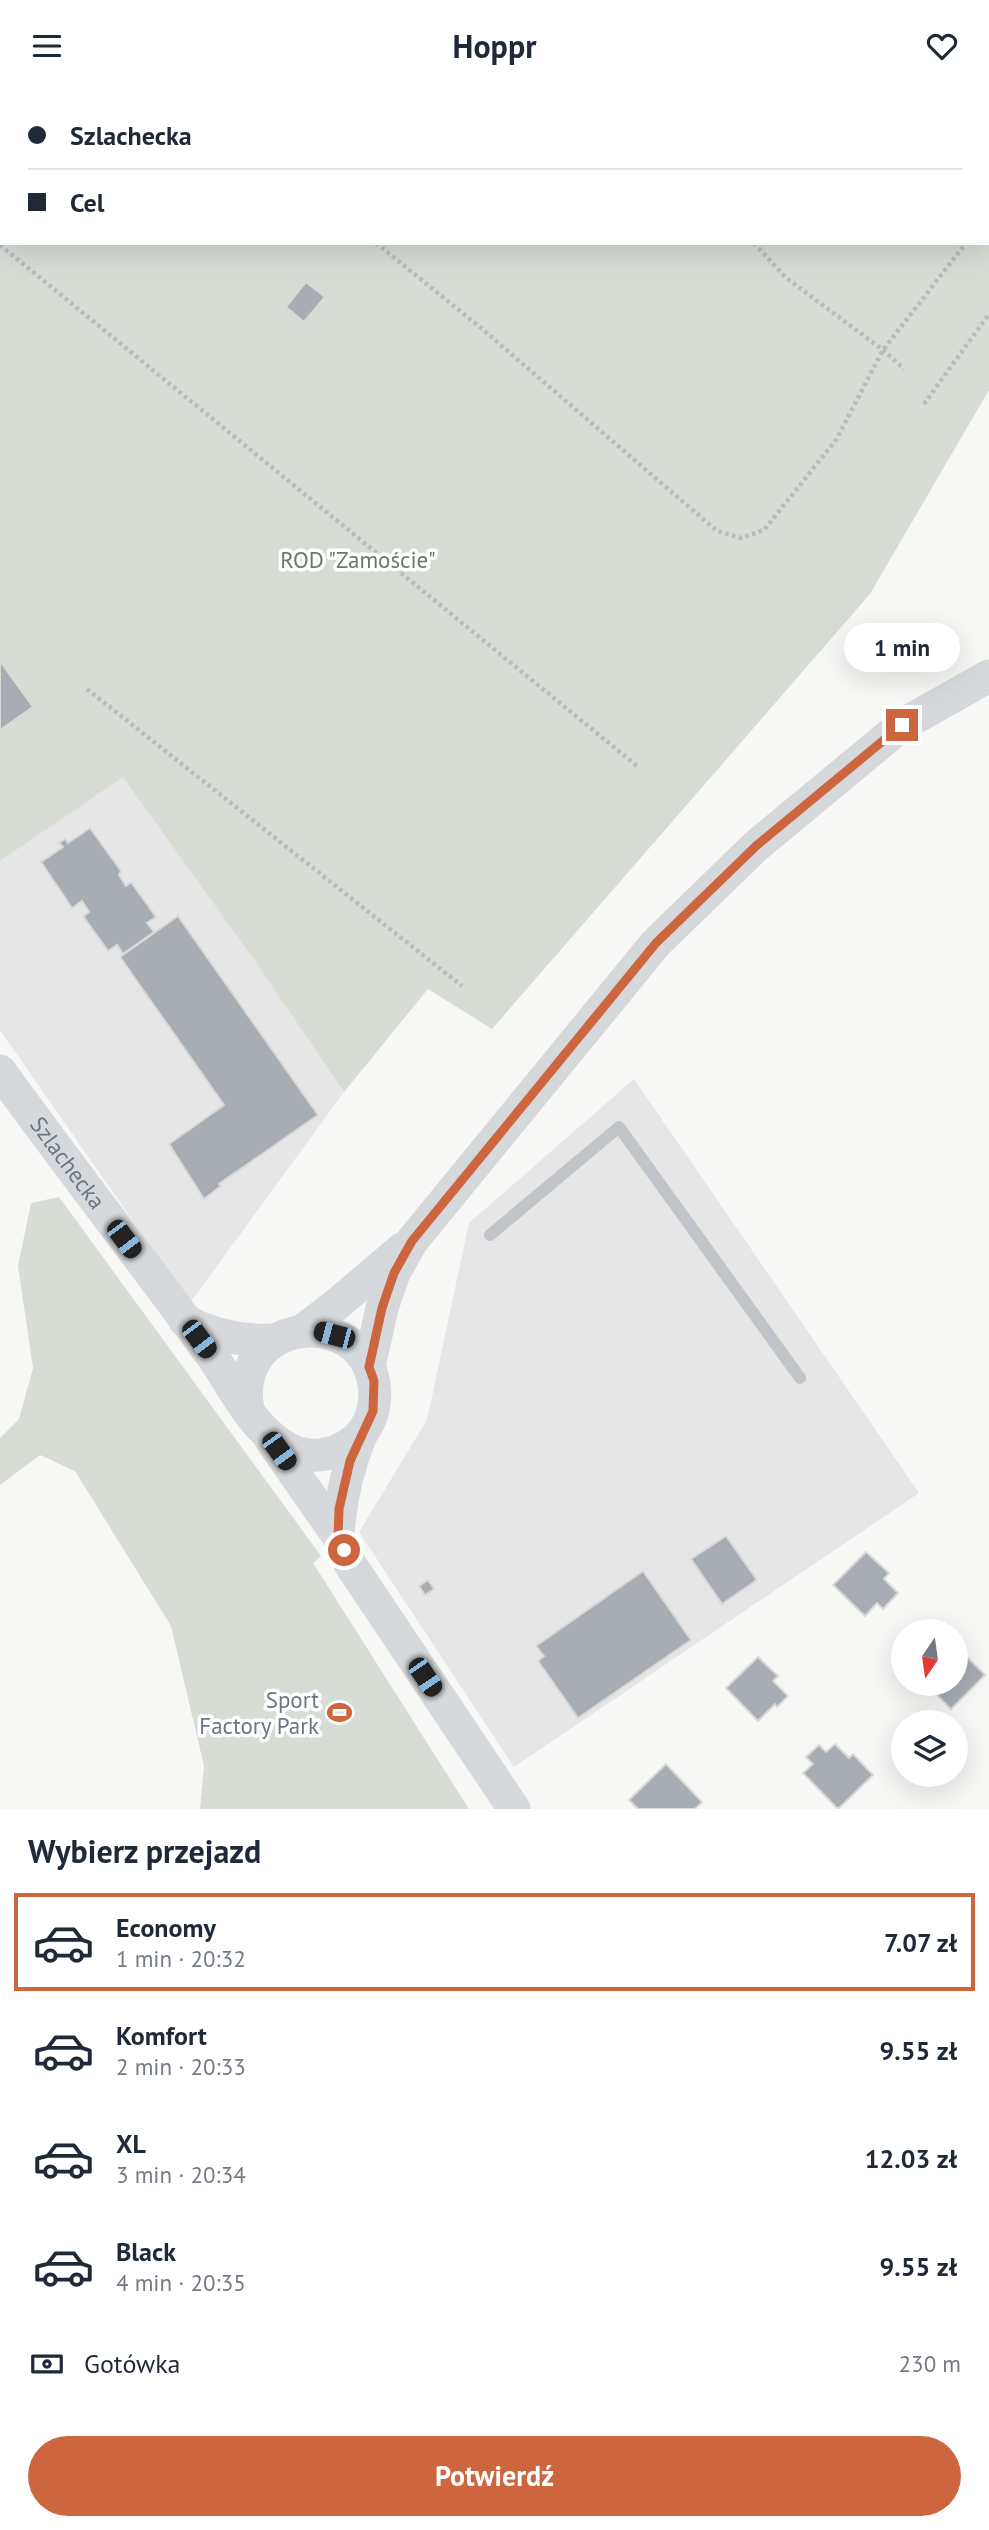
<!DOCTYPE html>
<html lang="pl">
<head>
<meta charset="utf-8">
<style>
	body { margin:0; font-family:"PT Sans",sans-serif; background:#f2f2f3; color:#1f2937; height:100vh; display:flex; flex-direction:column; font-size:26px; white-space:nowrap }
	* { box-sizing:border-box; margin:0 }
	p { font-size:23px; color:#747a83 }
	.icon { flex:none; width:38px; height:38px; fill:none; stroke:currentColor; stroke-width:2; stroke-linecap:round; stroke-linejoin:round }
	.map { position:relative; height:1718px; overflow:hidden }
	.side { display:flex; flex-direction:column; background:#fff; flex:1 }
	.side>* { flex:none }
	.top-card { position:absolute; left:0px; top:0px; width:990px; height:154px; box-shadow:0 7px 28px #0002; display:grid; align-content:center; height:154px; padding:0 28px; background:#fff }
	.needle { width:46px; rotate:193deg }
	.buttons { position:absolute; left:891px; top:1528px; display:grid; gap:14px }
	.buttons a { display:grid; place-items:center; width:77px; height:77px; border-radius:50%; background:#fff; box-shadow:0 7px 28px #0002; font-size:35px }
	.end { position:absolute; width:32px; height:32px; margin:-16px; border:9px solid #cd663f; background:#fff; box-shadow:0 0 0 4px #fff }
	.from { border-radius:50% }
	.bubble { position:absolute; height:49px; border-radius:24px; background:#fff; box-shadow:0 7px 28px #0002; font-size:23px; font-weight:800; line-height:49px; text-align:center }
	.car { position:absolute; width:21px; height:42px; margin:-21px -10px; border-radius:9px; box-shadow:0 0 5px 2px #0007; background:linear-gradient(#222 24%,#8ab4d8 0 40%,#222 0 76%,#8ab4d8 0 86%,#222 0) }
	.top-card b { display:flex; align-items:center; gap:24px; height:66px; font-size:26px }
	.top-card b+b { border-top:2px solid #e0e1e3 }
	.top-card i { width:18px; height:18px; background:#1f2937 }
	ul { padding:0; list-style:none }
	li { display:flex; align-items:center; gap:21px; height:98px; margin:0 14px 10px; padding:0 14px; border:4px solid transparent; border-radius:0px }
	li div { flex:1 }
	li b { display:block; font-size:26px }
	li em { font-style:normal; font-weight:800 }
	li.current { border-color:#cd663f }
	li>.icon { width:63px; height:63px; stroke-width:1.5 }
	h2 { padding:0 28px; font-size:32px; line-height:84px }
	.pay { display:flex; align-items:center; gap:18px; height:77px; padding:0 28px; font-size:26px }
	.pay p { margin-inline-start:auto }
	.primary-button { display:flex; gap:14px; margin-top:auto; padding:14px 28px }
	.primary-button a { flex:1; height:80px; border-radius:42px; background:#cd663f; color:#fff; font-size:28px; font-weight:800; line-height:80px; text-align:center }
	header { display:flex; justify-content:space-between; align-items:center; height:91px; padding:0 28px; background:#fff; font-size:32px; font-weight:800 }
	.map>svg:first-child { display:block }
	.built { fill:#e5e6e5 }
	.green { fill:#d7dcd5; fill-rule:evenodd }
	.building { fill:#a7adb3; stroke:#d9d9d7; stroke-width:2 }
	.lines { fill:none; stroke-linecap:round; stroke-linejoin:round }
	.path { stroke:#b9bcbe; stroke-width:4.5; stroke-dasharray:3.5 3.5; stroke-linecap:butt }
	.lane { stroke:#c1c4c8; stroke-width:12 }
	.secondary { stroke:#d5d9dc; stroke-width:33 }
	.route { stroke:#cd663f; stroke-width:9 }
	.labels { text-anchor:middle; stroke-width:7; stroke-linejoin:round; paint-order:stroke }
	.park-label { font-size:23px; fill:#6b7a68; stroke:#fff }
	.street-label { font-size:23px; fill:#6a7682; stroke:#fff }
	.poi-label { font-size:23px; fill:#6a7682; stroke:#fff; text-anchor:end }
</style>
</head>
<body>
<header><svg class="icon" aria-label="menu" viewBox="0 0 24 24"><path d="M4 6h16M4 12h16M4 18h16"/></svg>Hoppr<svg class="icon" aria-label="heart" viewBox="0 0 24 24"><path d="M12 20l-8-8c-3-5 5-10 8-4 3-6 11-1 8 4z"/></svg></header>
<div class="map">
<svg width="989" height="1718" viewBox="0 0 989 1718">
	<rect width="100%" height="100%" fill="#f7f7f5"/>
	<path class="built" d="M 123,685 L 259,876 L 344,1001 L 190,1212 L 0,939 L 0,770 Z
		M 634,988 L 919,1402 L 514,1676 L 359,1441 L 427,1329 L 469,1132 Z"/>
	<path class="green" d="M 0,0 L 989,0 L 989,299 L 870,503 L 492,938 L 428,898 L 344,1001 L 259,876 L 123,686 L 0,770 ZM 2,2 L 989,2 L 989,152 L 2,152 Z
		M 59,1106 L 321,1465 L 313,1472 L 469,1718 L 200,1718 L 204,1675 L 171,1535 L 75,1380 L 40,1364 L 0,1394 L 0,1347 L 19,1328 L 33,1277 L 18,1175 L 31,1112 Z"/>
	<path class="building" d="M 306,191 L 325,206 L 304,231 L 286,216 Z
		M 0,570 L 33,616 L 0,639 Z
		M 90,737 L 121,780 L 119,784 L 126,795 L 131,791 L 156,826 L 147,832 L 154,841 L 123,863 L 117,854 L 108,860 L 83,825 L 89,821 L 82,810 L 72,817 L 41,771 L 63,756 L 59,752 L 65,748 L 68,752 Z
		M 178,825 L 318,1024 L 219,1093 L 221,1095 L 204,1108 L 169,1053 L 224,1014 L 120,866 Z
		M 726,1445 L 757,1489 L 722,1513 L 691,1468 Z
		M 866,1461 L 889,1482 L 884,1488 L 898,1502 L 883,1518 L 877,1512 L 865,1525 L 833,1494 Z
		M 643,1480 L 691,1549 L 578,1627 L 538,1570 L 544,1565 L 536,1555 Z
		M 428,1489 L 434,1498 L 425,1504 L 419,1495 Z
		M 956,1561 L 961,1566 L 964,1563 L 985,1584 L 951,1618 L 925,1592 L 956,1592 Z
		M 758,1566 L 778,1585 L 773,1590 L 788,1605 L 777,1616 L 775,1613 L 758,1630 L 726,1597 Z
		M 835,1653 L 849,1667 L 853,1663 L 873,1684 L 838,1718 L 803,1682 L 813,1673 L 806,1666 L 819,1654 L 826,1661 Z
		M 666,1673 L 702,1711 L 695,1718 L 638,1718 L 629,1709 Z"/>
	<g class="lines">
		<path class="path" d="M 189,0 L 191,2
			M 610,0 L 612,2
			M 878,2 L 880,0
			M 376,152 L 481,237 L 717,440 L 741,447 L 764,439 L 836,349 L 883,259 L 966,152
			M 754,152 L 785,186 L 883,259 L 904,278
			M 0,154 L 637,675
			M 924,313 L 989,223
			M 87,598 L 462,895"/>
		<path class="lane" d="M 490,1144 L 619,1036 L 800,1287"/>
		<g class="secondary">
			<path id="s1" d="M 0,980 C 69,1076 142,1169 212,1265 C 234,1296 251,1336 285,1356 C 307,1369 334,1366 354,1350 C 371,1336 377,1314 374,1293 C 362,1213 231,1225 248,1319"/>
			<path d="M 185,1230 C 214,1245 243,1251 276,1249"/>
			<path d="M 302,1240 L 336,1214 L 402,1158"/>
			<path d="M 369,1276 L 382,1217 L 394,1182 L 412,1150 L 656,852 L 756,755 L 902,634 L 989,585"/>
			<path d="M 271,1349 L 338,1445 L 350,1473 L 514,1718"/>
			<path d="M 338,1445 C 340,1409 347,1378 361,1344"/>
		</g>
	</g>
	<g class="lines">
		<path class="route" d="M 344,1459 L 338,1446 L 339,1418 L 350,1370 L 373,1320 L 374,1290 L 369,1276 L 382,1217 L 394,1182 L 412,1150 L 656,852 L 756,755 L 902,634"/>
	</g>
	<defs>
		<symbol id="stadium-bare" viewBox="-9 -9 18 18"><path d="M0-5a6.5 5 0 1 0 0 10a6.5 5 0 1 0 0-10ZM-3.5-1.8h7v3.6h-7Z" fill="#cd663f" stroke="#fff" stroke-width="2.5" paint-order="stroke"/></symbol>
	</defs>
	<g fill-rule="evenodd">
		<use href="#stadium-bare" x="322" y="1604" width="35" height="35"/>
	</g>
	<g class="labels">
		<g class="park-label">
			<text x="358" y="477">ROD "Zamoście"</text>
		</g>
		<g class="street-label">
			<text dy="8" stroke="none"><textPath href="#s1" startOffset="114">Szlachecka</textPath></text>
		</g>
		<g class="poi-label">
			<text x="319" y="1617">Sport<tspan x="319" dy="26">Factory Park</tspan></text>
		</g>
	</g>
</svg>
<div class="buttons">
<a><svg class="needle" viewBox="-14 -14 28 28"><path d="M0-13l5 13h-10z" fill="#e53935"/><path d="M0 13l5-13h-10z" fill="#747a83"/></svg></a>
<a><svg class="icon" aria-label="layers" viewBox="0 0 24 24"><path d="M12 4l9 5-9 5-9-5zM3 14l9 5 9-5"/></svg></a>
</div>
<i class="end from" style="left:344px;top:1459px"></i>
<i class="end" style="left:902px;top:634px"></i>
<div class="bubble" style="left:844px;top:532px;width:116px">1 min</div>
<i class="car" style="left:124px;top:1148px;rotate:143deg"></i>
<i class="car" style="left:334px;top:1244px;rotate:285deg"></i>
<i class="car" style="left:199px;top:1248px;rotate:143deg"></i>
<i class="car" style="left:279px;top:1360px;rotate:144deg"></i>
<i class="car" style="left:425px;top:1586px;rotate:146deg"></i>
<div class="top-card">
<b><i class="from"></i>Szlachecka</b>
<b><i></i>Cel</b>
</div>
</div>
<section class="side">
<h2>Wybierz przejazd</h2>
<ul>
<li class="current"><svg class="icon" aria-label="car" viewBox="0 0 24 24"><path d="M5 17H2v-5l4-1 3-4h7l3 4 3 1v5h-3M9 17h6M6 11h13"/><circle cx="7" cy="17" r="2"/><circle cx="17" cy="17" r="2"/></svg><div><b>Economy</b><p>1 min · 20:32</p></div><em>7.07 zł</em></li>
<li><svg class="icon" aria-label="car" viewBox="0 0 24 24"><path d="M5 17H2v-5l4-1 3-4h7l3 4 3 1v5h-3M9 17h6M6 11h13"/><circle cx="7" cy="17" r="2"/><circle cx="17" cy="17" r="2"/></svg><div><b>Komfort</b><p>2 min · 20:33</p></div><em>9.55 zł</em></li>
<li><svg class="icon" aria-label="car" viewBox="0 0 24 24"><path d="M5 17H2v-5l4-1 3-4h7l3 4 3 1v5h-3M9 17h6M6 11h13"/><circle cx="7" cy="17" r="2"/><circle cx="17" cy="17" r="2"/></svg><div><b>XL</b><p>3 min · 20:34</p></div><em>12.03 zł</em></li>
<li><svg class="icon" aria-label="car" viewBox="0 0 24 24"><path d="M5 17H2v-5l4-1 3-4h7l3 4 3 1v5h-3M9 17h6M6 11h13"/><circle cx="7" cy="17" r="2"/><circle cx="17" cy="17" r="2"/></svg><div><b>Black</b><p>4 min · 20:35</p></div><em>9.55 zł</em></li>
</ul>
<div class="pay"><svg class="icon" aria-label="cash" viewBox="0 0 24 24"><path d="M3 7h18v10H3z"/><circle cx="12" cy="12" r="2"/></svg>Gotówka<p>230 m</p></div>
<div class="primary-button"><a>Potwierdź</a></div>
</section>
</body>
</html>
